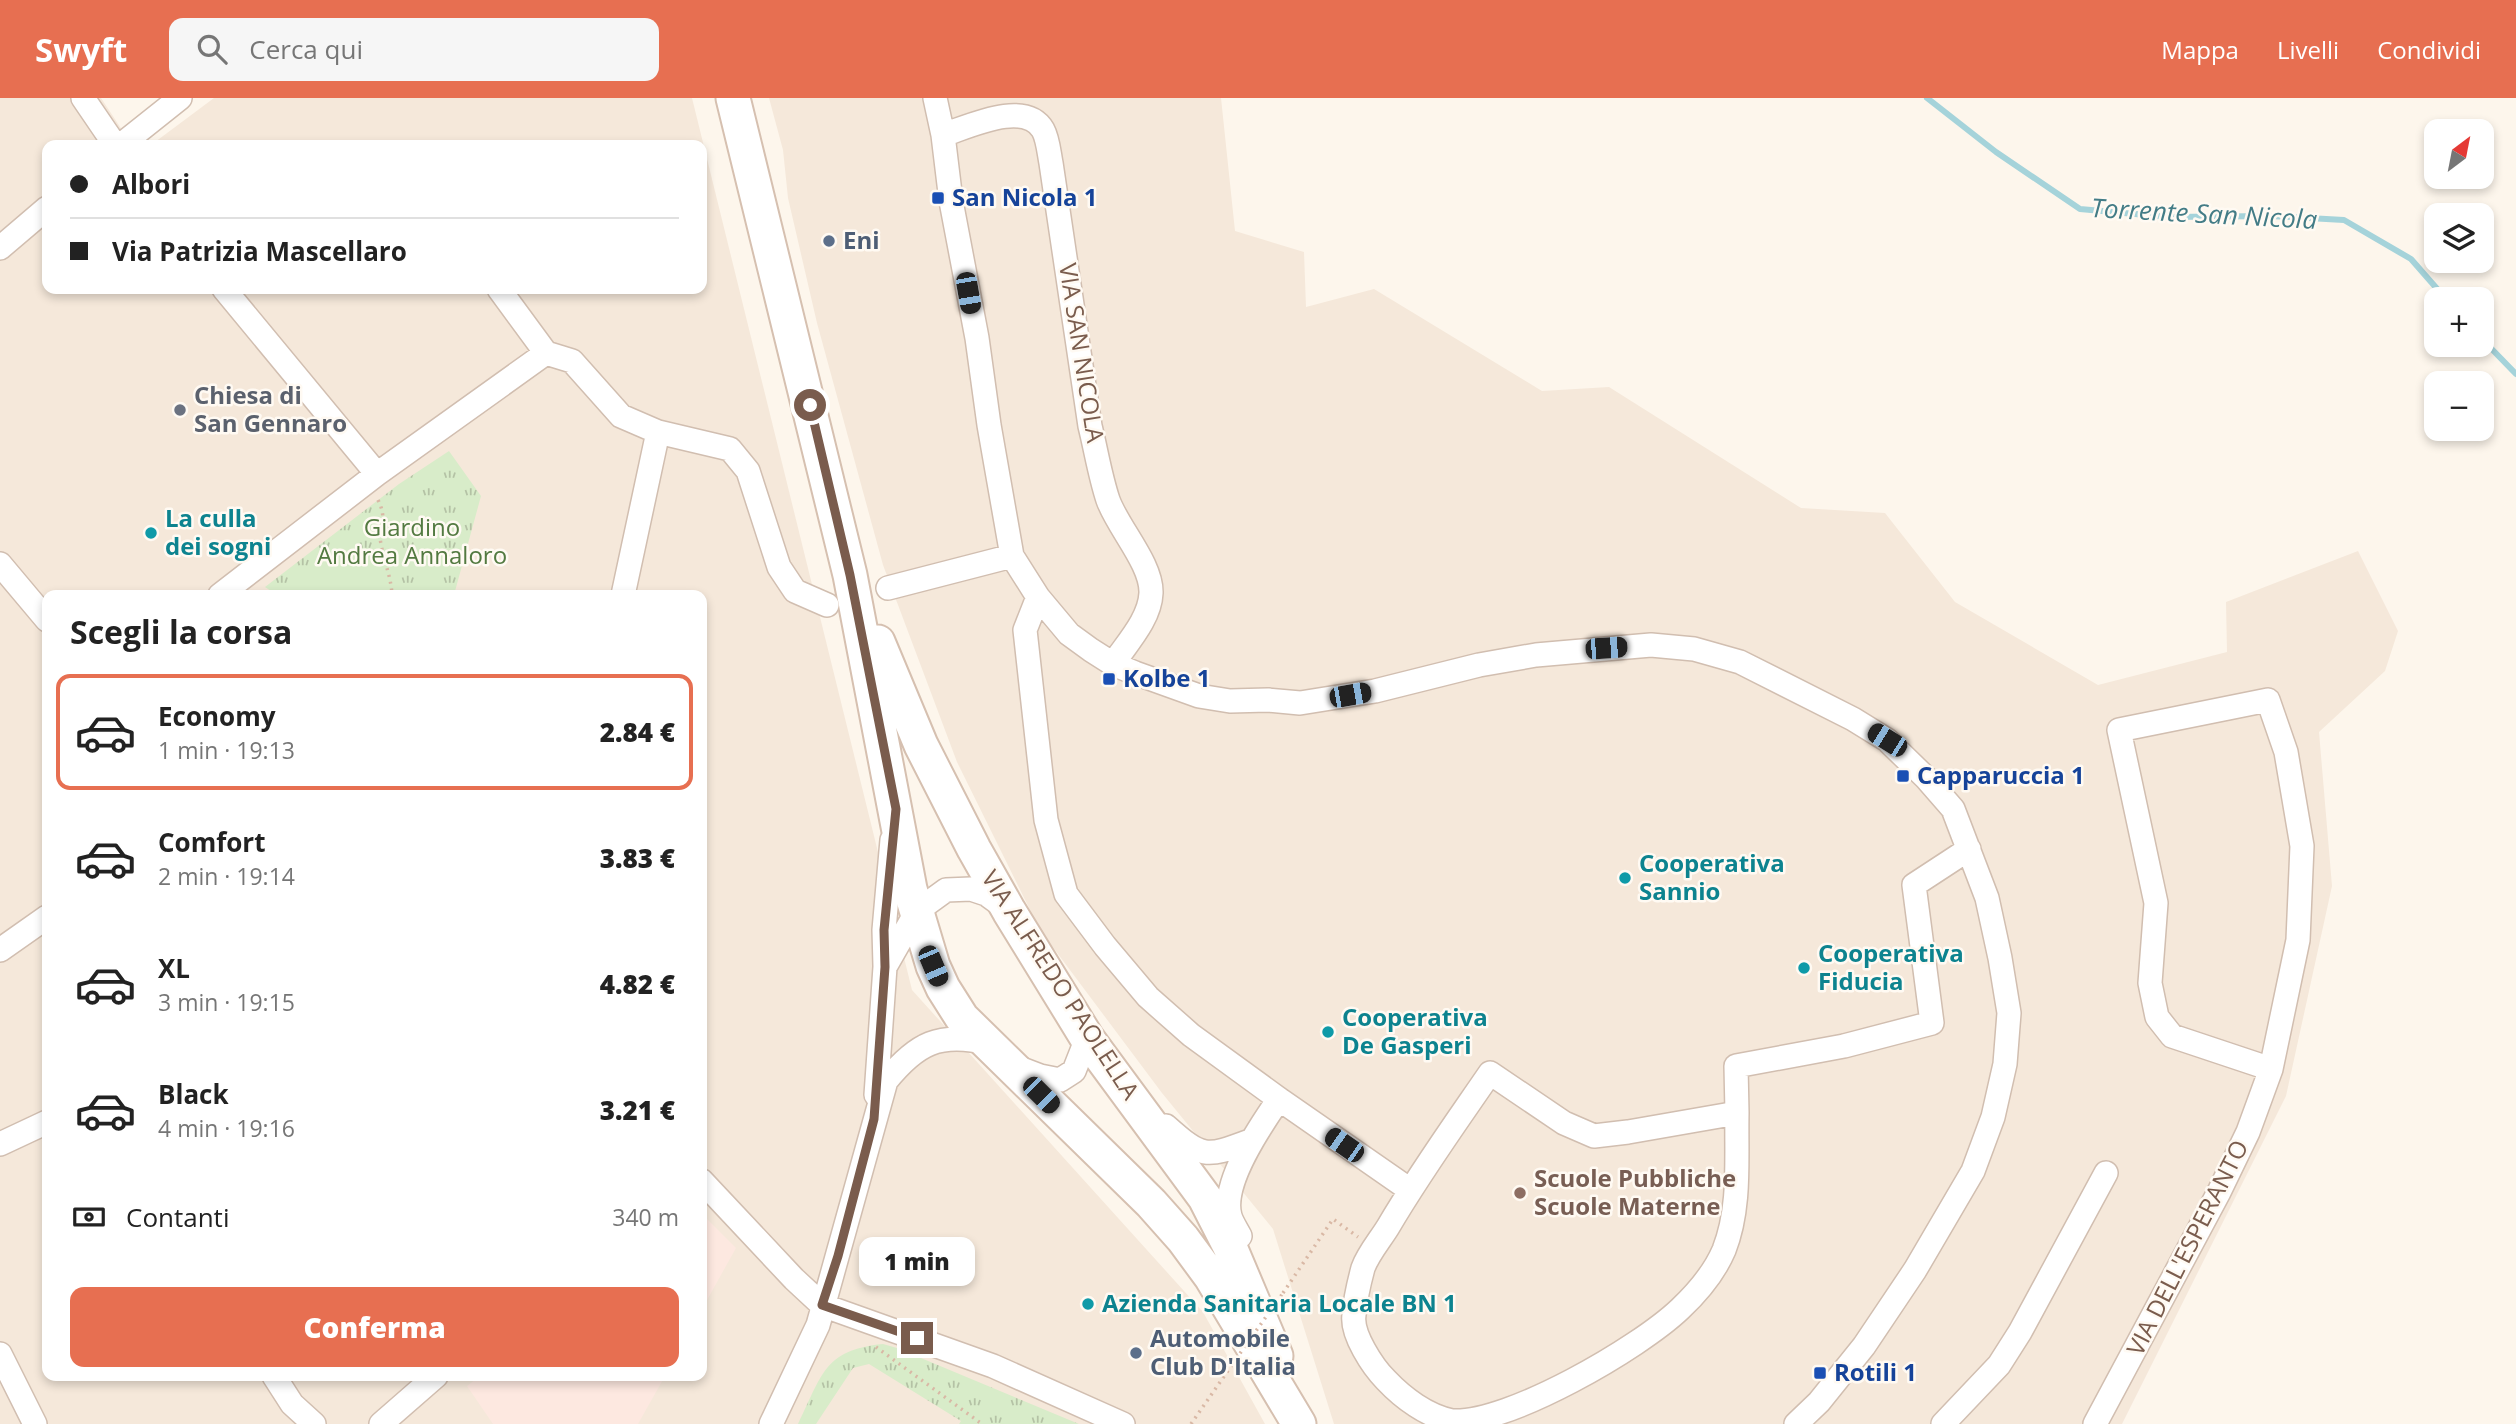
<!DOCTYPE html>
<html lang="it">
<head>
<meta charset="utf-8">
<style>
	body { margin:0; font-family:"Open Sans",sans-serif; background:#f6f6f6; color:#222; height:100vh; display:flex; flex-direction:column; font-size:26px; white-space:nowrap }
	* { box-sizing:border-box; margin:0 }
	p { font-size:23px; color:#767676 }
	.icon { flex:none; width:38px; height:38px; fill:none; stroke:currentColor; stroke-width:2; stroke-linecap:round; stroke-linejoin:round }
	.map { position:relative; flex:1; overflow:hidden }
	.drawer { position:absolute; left:42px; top:492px; width:665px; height:791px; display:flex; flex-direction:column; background:#fff; border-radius:14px; box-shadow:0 4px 10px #0003 }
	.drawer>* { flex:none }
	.banner { position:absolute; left:42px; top:42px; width:665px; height:154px; border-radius:14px; box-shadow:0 4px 10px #0003; display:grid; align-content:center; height:154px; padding:0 28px; background:#fff }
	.needle { width:46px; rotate:32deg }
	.tools { position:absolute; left:2424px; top:21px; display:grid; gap:14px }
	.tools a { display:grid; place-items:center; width:70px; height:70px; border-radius:14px; background:#fff; box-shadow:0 4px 10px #0003; font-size:35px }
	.end { position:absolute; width:32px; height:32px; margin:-16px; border:9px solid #7a5c4d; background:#fff; box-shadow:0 0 0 4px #fff }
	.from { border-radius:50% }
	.bubble { position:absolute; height:49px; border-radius:14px; background:#fff; box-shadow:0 4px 10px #0003; font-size:23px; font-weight:800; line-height:49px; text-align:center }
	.car { position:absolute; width:21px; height:42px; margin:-21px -10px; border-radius:9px; box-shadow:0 0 5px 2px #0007; background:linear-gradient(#222 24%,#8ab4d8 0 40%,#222 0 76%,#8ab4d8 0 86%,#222 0) }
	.banner b { display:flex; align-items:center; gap:24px; height:66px; font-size:26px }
	.banner b+b { border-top:2px solid #e0e0e0 }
	.banner i { width:18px; height:18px; background:#222 }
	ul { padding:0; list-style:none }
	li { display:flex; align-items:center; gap:21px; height:116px; margin:0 14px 10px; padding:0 14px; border:4px solid transparent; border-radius:14px }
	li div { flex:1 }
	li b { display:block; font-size:26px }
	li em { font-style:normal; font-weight:800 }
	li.active { border-color:#e76f51 }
	li>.icon { width:63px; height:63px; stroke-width:1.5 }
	h2 { padding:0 28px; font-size:32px; line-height:84px }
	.pay { display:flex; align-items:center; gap:18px; height:77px; padding:0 28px; font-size:26px }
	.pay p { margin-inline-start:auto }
	.primary-button { display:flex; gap:14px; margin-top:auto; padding:14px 28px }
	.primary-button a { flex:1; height:80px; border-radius:14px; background:#e76f51; color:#fff; font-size:28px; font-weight:800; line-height:80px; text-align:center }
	header { display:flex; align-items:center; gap:42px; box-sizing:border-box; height:98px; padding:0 35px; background:#e76f51; color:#fff }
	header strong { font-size:33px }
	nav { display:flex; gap:38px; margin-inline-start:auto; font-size:24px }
	.search { width:490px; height:63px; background:#f6f6f6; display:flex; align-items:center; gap:18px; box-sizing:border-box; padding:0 24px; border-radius:14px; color:#767676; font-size:26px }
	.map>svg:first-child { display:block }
	.residential { fill:#f5e8da; fill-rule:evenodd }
	.commercial { fill:#fde8e0 }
	.grass { fill:url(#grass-tufts) }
	.pitch { fill:#d8ecc9 }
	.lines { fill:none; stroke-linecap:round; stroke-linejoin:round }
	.stream { stroke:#a5d3da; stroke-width:6 }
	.minor-casing { stroke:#d1beb0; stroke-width:26 }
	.secondary-casing { stroke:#d6c0b0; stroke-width:37 }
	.path { stroke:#d9b8a5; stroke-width:3.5; stroke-dasharray:2 5; stroke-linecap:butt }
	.minor { stroke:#fff; stroke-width:23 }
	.secondary { stroke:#fff; stroke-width:33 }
	.path-bridge { stroke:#d9b8a5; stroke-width:3.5; stroke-dasharray:2 5; stroke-linecap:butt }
	.route { stroke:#7a5c4d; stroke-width:9 }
	.transit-dot { fill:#1a4fb4; stroke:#fffaf3; stroke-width:2.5 }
	.service-dot { fill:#5c6f8a; stroke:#fffaf3; stroke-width:2.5 }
	.worship-dot { fill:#6b7280; stroke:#fffaf3; stroke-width:2.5 }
	.culture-dot { fill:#0f9aa8; stroke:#fffaf3; stroke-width:2.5 }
	.education-dot { fill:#8d6e63; stroke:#fffaf3; stroke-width:2.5 }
	.labels { text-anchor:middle; stroke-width:5; stroke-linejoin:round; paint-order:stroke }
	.transit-label { font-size:24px; font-weight:bold; fill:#164399; stroke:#fffaf3; text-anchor:start }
	.service-label { font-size:24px; font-weight:bold; fill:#4e5e75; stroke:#fffaf3; text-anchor:start }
	.street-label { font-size:24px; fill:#7a5c4d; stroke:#fffaf3 }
	.worship-label { font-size:24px; font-weight:bold; fill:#5b616d; stroke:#fffaf3; text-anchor:start }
	.culture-label { font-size:24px; font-weight:bold; fill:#0d838f; stroke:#fffaf3; text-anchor:start }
	.park-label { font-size:24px; fill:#537a41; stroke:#fffaf3 }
	.education-label { font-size:24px; font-weight:bold; fill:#785e54; stroke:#fffaf3; text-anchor:start }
	.water-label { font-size:26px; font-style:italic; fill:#437c86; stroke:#fffaf3 }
</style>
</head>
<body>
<header>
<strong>Swyft</strong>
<div class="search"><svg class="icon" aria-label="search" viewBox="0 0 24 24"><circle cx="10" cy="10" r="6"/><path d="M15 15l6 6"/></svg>Cerca qui</div>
<nav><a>Mappa</a><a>Livelli</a><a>Condividi</a></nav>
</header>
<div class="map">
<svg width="2516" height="1326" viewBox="0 0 2516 1326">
	<defs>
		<pattern id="grass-tufts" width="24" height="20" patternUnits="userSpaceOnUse" patternTransform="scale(1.75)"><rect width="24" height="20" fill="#d8ecc9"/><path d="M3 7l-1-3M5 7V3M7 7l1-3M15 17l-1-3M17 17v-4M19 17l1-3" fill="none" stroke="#b4c2a5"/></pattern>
	</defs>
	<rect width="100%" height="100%" fill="#fdf6ec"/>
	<path class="residential" d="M 0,0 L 101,0 L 132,47 L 47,47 L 47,191 L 702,191 L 702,47 L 151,47 L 214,0 L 692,0 L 912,892 L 1203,1214 L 1265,1326 L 0,1326 ZM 47,497 L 702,497 L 702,1278 L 47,1278 Z
		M 769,0 L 1221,0 L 1235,133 L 1304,154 L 1306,209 L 1374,191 L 1542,293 L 1609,289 L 1801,410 L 1885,415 L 1955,504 L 2098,587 L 2227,554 L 2226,504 L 2358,453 L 2398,533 L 2385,573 L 2319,634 L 2332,788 L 2286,998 L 2122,1326 L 1334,1326 L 1273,1131 L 1162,995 L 1040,832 L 957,664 L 883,467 L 817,225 L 788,100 L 783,52 Z"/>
	<path class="commercial" d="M 702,1116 L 736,1150 L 702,1211 Z
		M 480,1278 L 665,1278 L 638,1326 L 493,1326 L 467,1288 Z"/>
	<path class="grass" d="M 449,353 L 481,398 L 454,497 L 277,497 L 265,489 L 399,386 Z
		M 883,1246 L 897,1250 L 1079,1326 L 959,1326 L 961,1323 L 869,1266 L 853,1270 L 816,1326 L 798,1326 C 822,1278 823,1252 883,1246 Z"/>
	<path class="pitch" d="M 357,447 L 384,482 L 364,497 L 309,497 L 302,488 Z"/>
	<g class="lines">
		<path class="stream" d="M 1927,0 L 1996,54 L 2080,111 L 2168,119 L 2271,118 L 2344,122 L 2411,161 L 2446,201
			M 2482,241 L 2516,276"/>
		<defs>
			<path id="minor" d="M 83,0 L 115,47
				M 935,0 L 943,37 L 951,103 L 977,240 L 989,327 L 1012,458 L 1038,499 L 1069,536 L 1091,552 L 1113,566 L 1135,575 L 1199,598 L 1230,603 L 1268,602 L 1300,605 L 1375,593 L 1479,567 L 1536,557 L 1651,547 L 1694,551 L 1740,564 L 1853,621 L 1887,642 L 1926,680 L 1953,711 L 1987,800 L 2000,860 L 2009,915 L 2005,966 L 1993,1019 L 1973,1073 L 1915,1172 L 1864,1248 L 1819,1304 L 1796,1326
				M 943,37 C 968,29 1025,1 1043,32 C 1048,41 1049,55 1051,65 L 1090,328 C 1096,352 1100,378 1108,402 C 1118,430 1152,466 1151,495 C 1150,521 1127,545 1113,566
				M 121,47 L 180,0
				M 0,150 L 47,110
				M 224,191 L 377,376
				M 499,191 L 546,255 L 572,263 L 621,318 L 658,334 L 623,497
				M 658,334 L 730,351 L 748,373 L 779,469 L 795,493 L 827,507
				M 0,466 L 47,522
				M 888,490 L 1012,458
				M 220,497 L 377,376 L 546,255
				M 1038,499 L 1025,532 L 1046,722 L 1066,796 L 1105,848 L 1148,899 L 1191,937 L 1279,1001 L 1410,1092
				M 0,852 L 47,819
				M 885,868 L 884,832 L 892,742
				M 1019,970 L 1040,978 L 1060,982 L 1074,973 L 1087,940
				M 1490,975 L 1564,1025 L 1594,1038 L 1628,1034 L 1737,1015 C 1736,1060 1741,1109 1724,1152 C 1715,1173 1697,1195 1680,1211 C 1639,1250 1509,1326 1452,1323 C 1427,1318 1403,1300 1386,1282 C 1373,1269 1351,1236 1354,1217 C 1355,1202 1359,1185 1363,1170 C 1368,1156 1380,1142 1388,1129 C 1419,1076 1455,1026 1490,975 Z
				M 876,997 L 885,869 L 917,813 L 946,792 L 971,791 L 986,796 L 1004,809
				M 1737,1015 L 1736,968 L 1844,948 L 1932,925 L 1914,787 L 1969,751
				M 1166,1028 C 1202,1060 1205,1060 1250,1043
				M 0,1046 L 47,1024
				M 702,1083 L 794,1181 L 822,1207 L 993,1268 L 1123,1326
				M 1240,1138 C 1237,1132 1232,1125 1230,1118 C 1221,1085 1261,1027 1279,1001
				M 0,1256 L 35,1326
				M 274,1278 L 292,1306 L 314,1326
				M 381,1326 L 436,1278
				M 771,1326 L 818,1227 L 886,983 C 917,945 939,934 988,945
				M 1943,1326 L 1999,1267 L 2020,1234 L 2106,1075
				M 2095,1326 L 2219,1094 L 2248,1034 L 2271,971 L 2298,842 L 2302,748 L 2286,654 L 2268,602 L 2119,632 L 2156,805 L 2150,885 L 2157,919 L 2172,938 L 2271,971"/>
			<path id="secondary" d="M 733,0 L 850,477 L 910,791 L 933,868 L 943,890 L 962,920 L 1151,1105 L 1183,1141 L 1211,1179 L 1299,1326
				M 878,544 L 921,647 L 974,751 L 1009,813 L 1087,940 L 1205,1100 L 1230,1149 L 1276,1258"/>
		</defs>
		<use href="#minor" class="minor-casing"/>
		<use href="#secondary" class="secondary-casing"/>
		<path class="path" d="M 378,402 C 389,424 377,427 381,446 C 384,464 391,478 392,497
			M 1283,1195 L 1333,1121 L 1358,1139
			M 876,1249 L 982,1326
			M 1191,1326 L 1234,1264"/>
		<use href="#minor" class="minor"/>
		<use href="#secondary" class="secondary"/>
		<path class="path-bridge" d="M 1236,1261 L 1283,1195"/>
	</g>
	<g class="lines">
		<path class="route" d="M 810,307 L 850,477 L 896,711 L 884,832 L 885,869 L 874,1021 L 838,1158 L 822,1207 L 917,1240"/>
	</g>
	<g class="transit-dot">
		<rect x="931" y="93" width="14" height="14" rx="3.5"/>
		<rect x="1102" y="574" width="14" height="14" rx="3.5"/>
		<rect x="1896" y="671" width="14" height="14" rx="3.5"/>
		<rect x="1813" y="1268" width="14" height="14" rx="3.5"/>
	</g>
	<g class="service-dot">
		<circle cx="829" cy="143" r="7"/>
		<circle cx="1136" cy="1255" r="7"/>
	</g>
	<circle class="worship-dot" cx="180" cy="312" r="7"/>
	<g class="culture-dot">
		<circle cx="151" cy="435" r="7"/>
		<circle cx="1625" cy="780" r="7"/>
		<circle cx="1804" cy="870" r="7"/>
		<circle cx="1328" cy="934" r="7"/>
		<circle cx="1088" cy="1206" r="7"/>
	</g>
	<circle class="education-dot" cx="1520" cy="1095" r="7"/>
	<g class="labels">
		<g class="transit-label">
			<text x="952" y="108">San Nicola 1</text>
			<text x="1123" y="589">Kolbe 1</text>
			<text x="1917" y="686">Capparuccia 1</text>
			<text x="1834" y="1283">Rotili 1</text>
		</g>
		<g class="service-label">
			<text x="843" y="151">Eni</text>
			<text x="1150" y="1249">Automobile<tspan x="1150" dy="28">Club D'Italia</tspan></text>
		</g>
		<g class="street-label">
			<text transform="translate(1081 255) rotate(81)" y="8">VIA SAN NICOLA</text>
			<text transform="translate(1060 887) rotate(57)" y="8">VIA ALFREDO PAOLELLA</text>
			<text transform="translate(2188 1150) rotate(-63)" y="8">VIA DELL'ESPERANTO</text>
		</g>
		<g class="worship-label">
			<text x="194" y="306">Chiesa di<tspan x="194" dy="28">San Gennaro</tspan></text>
		</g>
		<g class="culture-label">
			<text x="165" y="429">La culla<tspan x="165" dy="28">dei sogni</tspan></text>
			<text x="1639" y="774">Cooperativa<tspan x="1639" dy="28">Sannio</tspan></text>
			<text x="1818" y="864">Cooperativa<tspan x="1818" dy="28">Fiducia</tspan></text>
			<text x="1342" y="928">Cooperativa<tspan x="1342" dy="28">De Gasperi</tspan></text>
			<text x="1102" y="1214">Azienda Sanitaria Locale BN 1</text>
		</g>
		<g class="park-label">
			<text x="412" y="438">Giardino<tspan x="412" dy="28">Andrea Annaloro</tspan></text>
		</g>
		<g class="education-label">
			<text x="1534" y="1089">Scuole Pubbliche<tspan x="1534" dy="28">Scuole Materne</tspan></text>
		</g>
		<g class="water-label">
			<text transform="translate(2204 116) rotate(3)" y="9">Torrente San Nicola</text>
		</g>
	</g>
</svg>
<div class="tools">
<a><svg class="needle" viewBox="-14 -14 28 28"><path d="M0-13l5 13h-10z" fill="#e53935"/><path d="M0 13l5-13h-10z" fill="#767676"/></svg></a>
<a><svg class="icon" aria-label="layers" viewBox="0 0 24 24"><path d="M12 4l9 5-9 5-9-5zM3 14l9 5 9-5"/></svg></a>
<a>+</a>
<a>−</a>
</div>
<i class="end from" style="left:810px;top:307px"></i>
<i class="end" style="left:917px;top:1240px"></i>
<div class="bubble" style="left:859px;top:1139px;width:116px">1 min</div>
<i class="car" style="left:968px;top:195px;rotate:170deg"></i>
<i class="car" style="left:1606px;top:550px;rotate:86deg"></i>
<i class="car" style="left:1350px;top:597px;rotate:80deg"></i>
<i class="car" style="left:1887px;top:642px;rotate:302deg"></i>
<i class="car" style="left:933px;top:868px;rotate:157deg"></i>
<i class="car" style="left:1041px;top:997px;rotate:135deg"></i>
<i class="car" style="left:1344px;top:1047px;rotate:305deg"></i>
<div class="banner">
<b><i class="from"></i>Albori</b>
<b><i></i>Via Patrizia Mascellaro</b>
</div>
<section class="drawer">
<h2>Scegli la corsa</h2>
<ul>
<li class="active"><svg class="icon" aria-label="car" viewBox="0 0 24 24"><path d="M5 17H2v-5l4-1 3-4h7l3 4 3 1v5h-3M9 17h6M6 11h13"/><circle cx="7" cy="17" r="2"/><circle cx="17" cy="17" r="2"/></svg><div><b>Economy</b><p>1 min · 19:13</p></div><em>2.84 €</em></li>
<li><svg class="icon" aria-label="car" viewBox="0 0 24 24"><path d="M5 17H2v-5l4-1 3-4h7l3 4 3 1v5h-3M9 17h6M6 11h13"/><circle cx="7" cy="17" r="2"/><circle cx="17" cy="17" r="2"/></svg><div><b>Comfort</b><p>2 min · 19:14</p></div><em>3.83 €</em></li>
<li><svg class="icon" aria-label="car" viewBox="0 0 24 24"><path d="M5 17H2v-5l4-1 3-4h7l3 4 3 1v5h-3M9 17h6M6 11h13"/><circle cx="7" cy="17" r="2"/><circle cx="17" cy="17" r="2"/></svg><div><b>XL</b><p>3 min · 19:15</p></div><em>4.82 €</em></li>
<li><svg class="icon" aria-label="car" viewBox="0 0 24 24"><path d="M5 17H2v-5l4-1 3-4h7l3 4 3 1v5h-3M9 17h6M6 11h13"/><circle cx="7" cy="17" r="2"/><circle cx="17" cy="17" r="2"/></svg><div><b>Black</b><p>4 min · 19:16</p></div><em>3.21 €</em></li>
</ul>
<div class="pay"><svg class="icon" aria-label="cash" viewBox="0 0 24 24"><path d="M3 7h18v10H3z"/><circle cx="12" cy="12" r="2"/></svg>Contanti<p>340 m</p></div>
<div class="primary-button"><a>Conferma</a></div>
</section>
</div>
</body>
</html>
